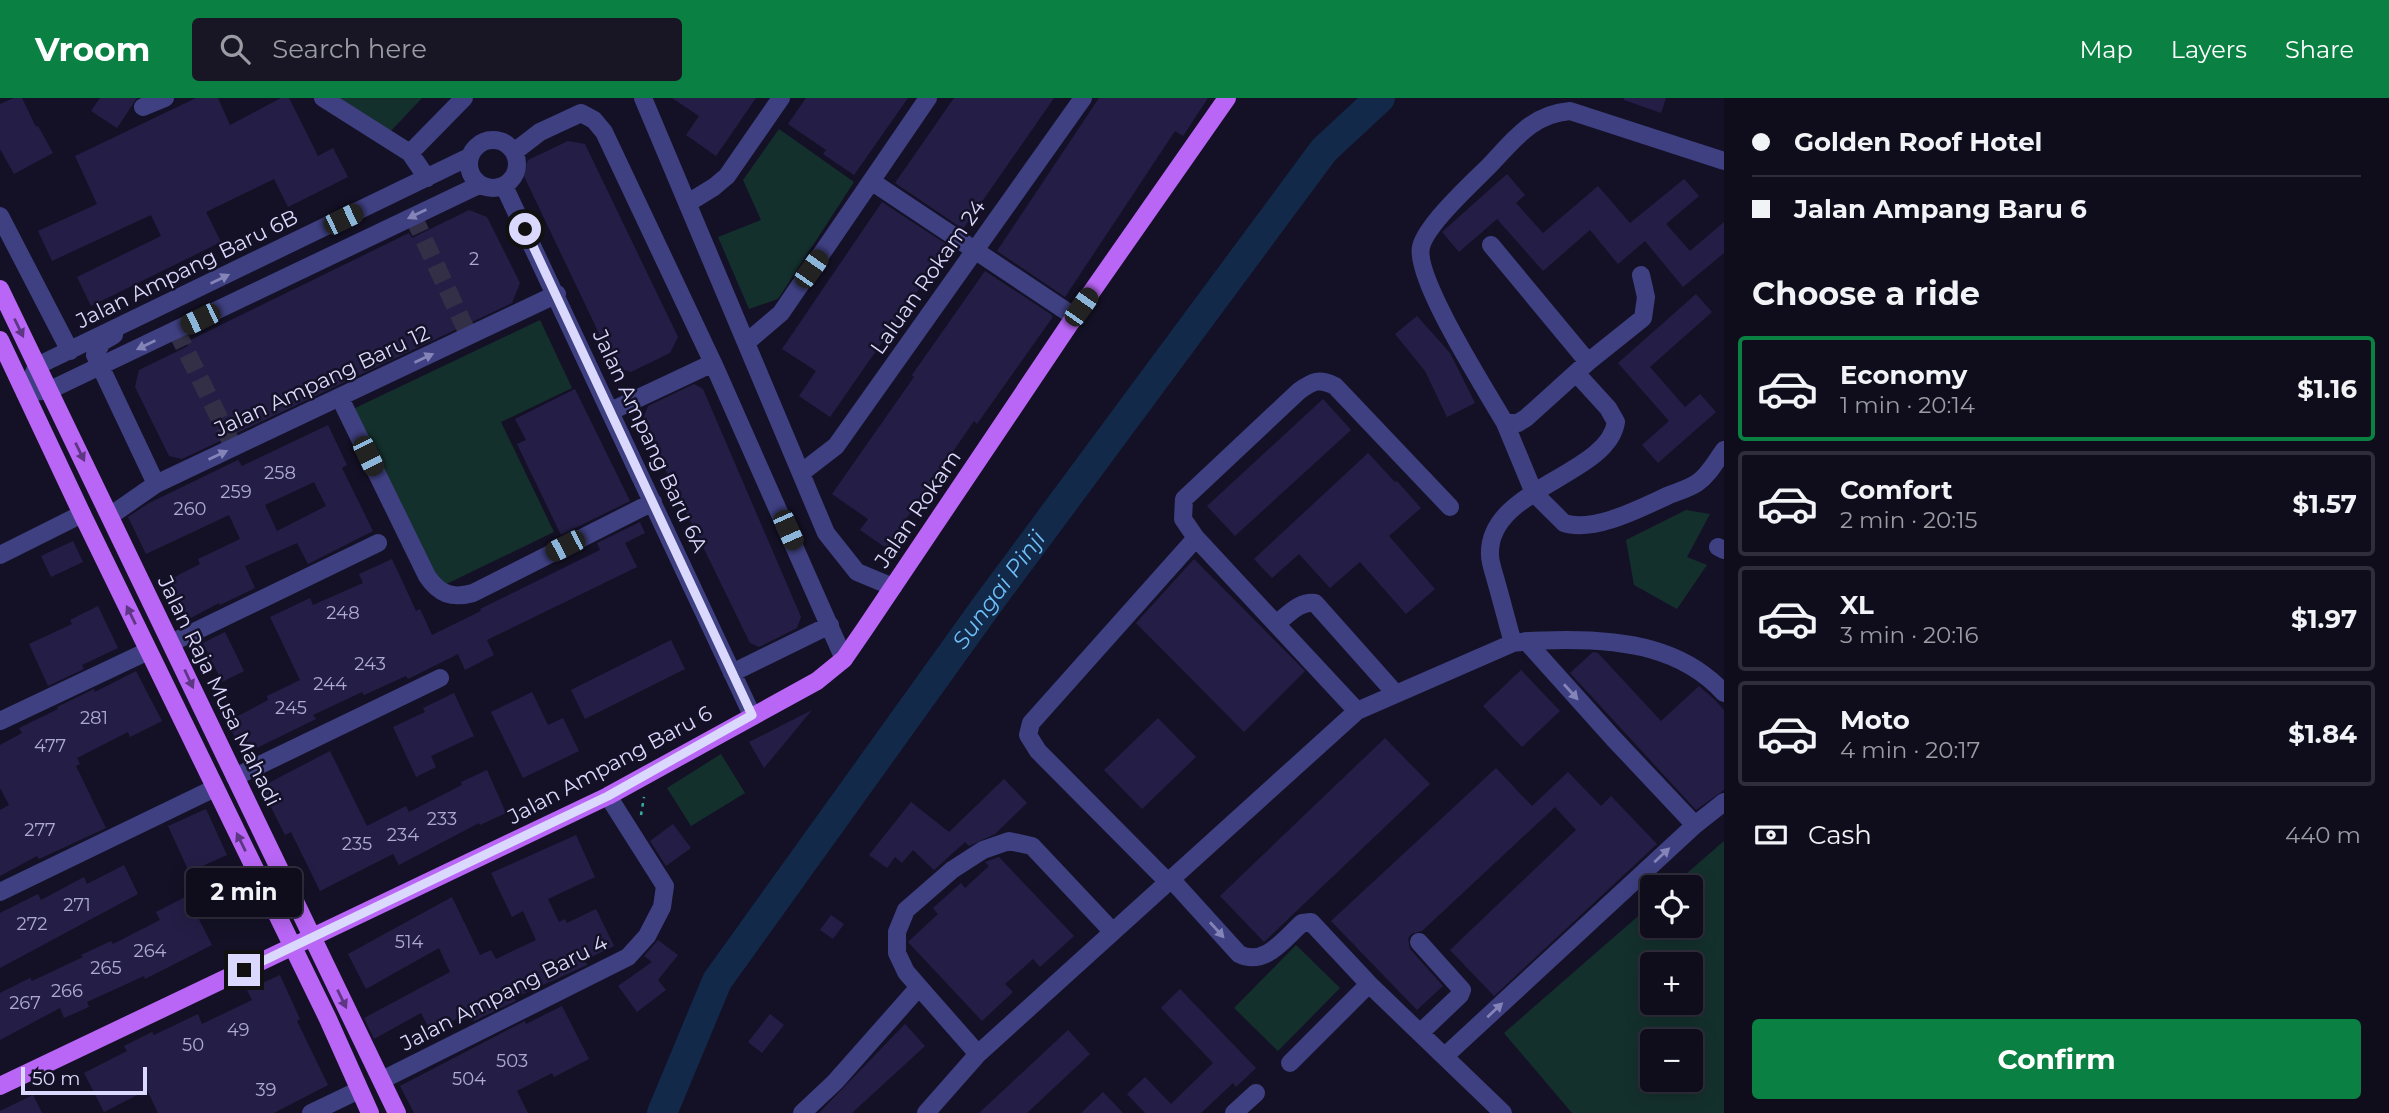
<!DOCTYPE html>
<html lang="en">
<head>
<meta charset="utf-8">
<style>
	body { margin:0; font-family:Montserrat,sans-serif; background:#181625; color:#f1f3f6; height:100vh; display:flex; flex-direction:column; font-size:26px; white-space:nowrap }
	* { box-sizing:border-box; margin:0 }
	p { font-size:23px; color:#9b9ca3 }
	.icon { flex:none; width:38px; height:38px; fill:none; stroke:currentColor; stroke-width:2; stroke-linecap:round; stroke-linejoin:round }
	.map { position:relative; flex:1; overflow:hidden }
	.panel { display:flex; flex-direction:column; background:#0f0d1c; width:665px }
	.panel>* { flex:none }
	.top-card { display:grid; align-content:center; height:154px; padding:0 28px; background:#0f0d1c }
	.buttons { position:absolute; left:1640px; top:777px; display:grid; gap:14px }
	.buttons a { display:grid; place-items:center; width:63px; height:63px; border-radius:7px; background:#0f0d1c; box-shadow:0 4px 18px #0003,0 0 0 2px #2f2d3b; font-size:35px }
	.scale { position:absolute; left:21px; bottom:18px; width:126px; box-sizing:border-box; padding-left:7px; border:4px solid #dbd8fd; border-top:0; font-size:19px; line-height:24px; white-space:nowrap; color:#dbd8fd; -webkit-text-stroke:5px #141126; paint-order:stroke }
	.end { position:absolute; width:32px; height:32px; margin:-16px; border:9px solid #dbd8fd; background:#111; box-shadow:0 0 0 4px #111 }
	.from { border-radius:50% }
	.bubble { position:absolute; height:49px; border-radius:7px; background:#0f0d1c; box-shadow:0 4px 18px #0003,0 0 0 2px #2f2d3b; font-size:23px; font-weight:700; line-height:49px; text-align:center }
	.car { position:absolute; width:21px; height:42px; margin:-21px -10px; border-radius:9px; box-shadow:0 0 5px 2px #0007; background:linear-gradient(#222 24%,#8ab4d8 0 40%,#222 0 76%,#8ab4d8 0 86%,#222 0) }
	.top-card b { display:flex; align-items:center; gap:24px; height:66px; font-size:26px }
	.top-card b+b { border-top:2px solid #2f2d3b }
	.top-card i { width:18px; height:18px; background:#f1f3f6 }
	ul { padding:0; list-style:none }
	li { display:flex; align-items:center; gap:21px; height:105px; margin:0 14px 10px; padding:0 14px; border:4px solid #2f2d3b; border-radius:7px }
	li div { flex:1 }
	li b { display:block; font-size:26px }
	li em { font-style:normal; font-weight:700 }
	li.active { border-color:#0b8043 }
	li>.icon { width:63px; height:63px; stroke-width:1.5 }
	h2 { padding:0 28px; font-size:32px; line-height:84px }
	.pay { display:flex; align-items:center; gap:18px; height:77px; padding:0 28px; font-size:26px }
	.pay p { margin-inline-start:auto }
	.primary-button { display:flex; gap:14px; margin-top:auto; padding:14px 28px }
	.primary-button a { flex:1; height:80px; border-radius:7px; background:#0b8043; color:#fff; font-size:28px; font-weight:700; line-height:80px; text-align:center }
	header { display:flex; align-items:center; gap:42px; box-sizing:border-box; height:98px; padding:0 35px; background:#0b8043; color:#fff }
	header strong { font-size:33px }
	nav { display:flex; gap:38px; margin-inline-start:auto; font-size:24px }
	.search { width:490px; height:63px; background:#181625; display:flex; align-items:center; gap:18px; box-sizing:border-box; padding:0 24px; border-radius:7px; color:#9b9ca3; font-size:26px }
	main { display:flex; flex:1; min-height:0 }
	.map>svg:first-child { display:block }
	.green { fill:#14302d; fill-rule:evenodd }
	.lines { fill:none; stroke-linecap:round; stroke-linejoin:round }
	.river { stroke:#122949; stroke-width:30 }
	.building { fill:#241e46; fill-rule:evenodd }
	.minor-tunnel { stroke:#322f46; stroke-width:18; stroke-dasharray:18 9; stroke-linecap:butt }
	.path { stroke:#37b2a4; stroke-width:2.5; stroke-dasharray:3.5 5; stroke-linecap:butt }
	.minor { stroke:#3f4082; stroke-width:18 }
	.major { stroke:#b966f6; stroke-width:18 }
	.oneway { fill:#8584b9 }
	.oneway2 { fill:#5e3784 }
	.route { stroke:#dbd8fd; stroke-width:9 }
	.labels { text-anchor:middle; stroke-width:5; stroke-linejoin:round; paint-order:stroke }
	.number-label { font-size:18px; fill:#adaacf }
	.street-label { font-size:21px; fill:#dbd8fd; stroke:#141126 }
	.water-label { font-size:23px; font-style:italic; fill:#6dbdf6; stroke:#141126 }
</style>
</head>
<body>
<header>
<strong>Vroom</strong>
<div class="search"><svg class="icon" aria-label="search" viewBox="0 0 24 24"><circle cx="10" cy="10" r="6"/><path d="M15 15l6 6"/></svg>Search here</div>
<nav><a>Map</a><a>Layers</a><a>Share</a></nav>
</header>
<main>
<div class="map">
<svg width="1724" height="1015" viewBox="0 0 1724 1015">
	<rect width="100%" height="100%" fill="#141126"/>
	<path class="green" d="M 331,0 L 422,0 L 389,35 Z
		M 779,31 L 854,84 L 778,201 L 749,211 L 718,139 L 761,122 L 743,82 Z
		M 540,222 L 572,290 L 501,324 L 554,434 L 436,491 L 351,312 Z
		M 1686,412 L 1710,416 L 1687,459 L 1707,467 L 1677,511 L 1634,487 L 1626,442 Z
		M 721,656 L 745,695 L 691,728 L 667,690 Z
		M 1724,743 L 1724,1015 L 1572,1015 L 1504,935 L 1652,806 L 1652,828 L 1690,828 L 1690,789 L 1671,789 ZM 1652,866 L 1690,866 L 1690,905 L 1652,905 ZM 1652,943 L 1690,943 L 1690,982 L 1652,982 Z
		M 1296,847 L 1340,890 L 1278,953 L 1234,910 Z"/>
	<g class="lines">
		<path class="river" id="s1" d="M 662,1015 L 717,883 L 987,507 L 1324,52 L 1380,0"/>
	</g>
	<path class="building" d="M 14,0 L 22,0 L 36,29 L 38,28 L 53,55 L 14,76 L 0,51 L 0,6 Z
		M 100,0 L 137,0 L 117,30 L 91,13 Z
		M 196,0 L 218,0 L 230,27 L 281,0 L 289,0 L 318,58 L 333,50 L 348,79 L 288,109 L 274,81 L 206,114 L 221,144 L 91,208 L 77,179 L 161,138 L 151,117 L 52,163 L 38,133 L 97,106 L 75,58 Z
		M 672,0 L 756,0 L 716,58 L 686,37 L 699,18 Z
		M 806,0 L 908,0 L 854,77 L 823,56 L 826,52 L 788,26 Z
		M 954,0 L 1054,0 L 963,131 L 895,85 Z
		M 1099,0 L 1208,0 L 1183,38 L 1175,33 L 1065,199 L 997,153 Z
		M 1624,0 L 1666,0 L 1661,15 L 1624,2 Z
		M 568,43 L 585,46 L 678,239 L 670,255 L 631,274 L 615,269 L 523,76 L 528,62 Z
		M 1507,76 L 1525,97 L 1516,105 L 1543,135 L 1598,88 L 1630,125 L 1684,81 L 1699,98 L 1666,126 L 1690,153 L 1724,124 L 1724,155 L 1683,189 L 1645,143 L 1618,166 L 1590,132 L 1543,173 L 1497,121 L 1459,154 L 1442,134 Z
		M 882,104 L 949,148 L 830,319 L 799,298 L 816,273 L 782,251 Z
		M 469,112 L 487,119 L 520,185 L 512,205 L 182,361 L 169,358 L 135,289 L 139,272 L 188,248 L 186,244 L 409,135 L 412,140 Z
		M 985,173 L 1052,217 L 1052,220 L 977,326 L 974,323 L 886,450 L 860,432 L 868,421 L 832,396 L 914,279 L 912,277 Z
		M 1696,196 L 1712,214 L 1650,269 L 1685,309 L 1700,296 L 1716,314 L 1658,365 L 1642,347 L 1669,323 L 1618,265 Z
		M 1417,218 L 1450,255 L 1475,305 L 1447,319 L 1425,273 L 1395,236 Z
		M 694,286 L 703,291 L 801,519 L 797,530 L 759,549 L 750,545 L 642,324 L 648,308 Z
		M 575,291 L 630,403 L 561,437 L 517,346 L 526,342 L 515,321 Z
		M 1323,301 L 1351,332 L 1235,438 L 1207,408 Z
		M 328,327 L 347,367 L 342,370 L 373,433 L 308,466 L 297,445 L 245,468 L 255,490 L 220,507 L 219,505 L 185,523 L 165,484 L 200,466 L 198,461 L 240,441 L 229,417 L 146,456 L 128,419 L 149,405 L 238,362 L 242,368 ZM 314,384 L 326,408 L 277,433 L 265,407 Z
		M 1368,355 L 1395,384 L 1397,383 L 1421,410 L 1389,438 L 1435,491 L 1406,516 L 1360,464 L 1330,490 L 1299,456 L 1272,480 L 1254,461 Z
		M 640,424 L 645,435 L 625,445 L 637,469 L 487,542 L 494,557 L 465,572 L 458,556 L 408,581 L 406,578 L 364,597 L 362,594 L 313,617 L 316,621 L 244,656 L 227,624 L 268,602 L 267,598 L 300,582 L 270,519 L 310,500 L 313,507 L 363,485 L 359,476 L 392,461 L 416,513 L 420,511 L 432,537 L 481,513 L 480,511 L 600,452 L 597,445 Z
		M 73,443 L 83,464 L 51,479 L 41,458 Z
		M 1194,461 L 1305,573 L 1244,634 L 1136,525 Z
		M 98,508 L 118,550 L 82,567 L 84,571 L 48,588 L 29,546 L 72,526 L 70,522 Z
		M 225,534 L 244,573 L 222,584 L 203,545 Z
		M 671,542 L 685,571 L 585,621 L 571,592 Z
		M 1593,554 L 1598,555 L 1661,623 L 1699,588 L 1716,603 L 1724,612 L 1724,692 L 1696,712 L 1570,575 Z
		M 1521,572 L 1560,613 L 1522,649 L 1483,608 Z
		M 136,573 L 162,623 L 130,639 L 128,634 L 77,660 L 80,666 L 76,668 L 106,730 L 39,761 L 37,758 L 0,778 L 0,712 L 9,707 L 0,690 L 0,647 L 22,635 L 19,630 L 58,611 L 57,609 L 94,591 L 95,594 Z
		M 532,594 L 548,627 L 563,620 L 579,653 L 523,680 L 491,614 Z
		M 454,595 L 474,638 L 431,658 L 436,669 L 416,679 L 393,629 L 425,614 L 423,610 Z
		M 812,612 L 764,670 L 749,644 Z
		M 1158,620 L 1196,659 L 1142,711 L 1104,672 Z
		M 1385,640 L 1430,686 L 1264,844 L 1220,798 Z
		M 330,653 L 367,728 L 406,708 L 409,714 L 462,687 L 461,684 L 487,672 L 506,715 L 480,727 L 479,725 L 399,767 L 393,756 L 320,793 L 291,734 L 285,737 L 261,689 Z
		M 1496,670 L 1532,708 L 1568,674 L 1601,708 L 1611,698 L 1657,746 L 1494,898 L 1450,852 L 1576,732 L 1555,709 L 1422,833 L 1411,836 L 1408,841 L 1410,851 L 1443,888 L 1417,912 L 1331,823 Z
		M 1004,681 L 1027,705 L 995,736 L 969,748 L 965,744 L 934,772 L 913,752 L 902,765 L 895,759 L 887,770 L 869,757 L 911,704 L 949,734 Z
		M 206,711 L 227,757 L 189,774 L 168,728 Z
		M 673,726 L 691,750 L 666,768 L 650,743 Z
		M 576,737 L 595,779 L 548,801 L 559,824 L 565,821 L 567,825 L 596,811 L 614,848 L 585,862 L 587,867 L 514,900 L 516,903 L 474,923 L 470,914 L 431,934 L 421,915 L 374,941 L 364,920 L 450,874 L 439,850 L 366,891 L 348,856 L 452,799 L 480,857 L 491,852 L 496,861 L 536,842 L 523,813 L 512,819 L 491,775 Z
		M 999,759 L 1074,838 L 1040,869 L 1033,861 L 1005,886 L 1013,894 L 982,923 L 908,844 L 938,816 L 933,810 L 961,785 L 965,790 L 989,768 L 985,764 Z
		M 124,767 L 138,796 L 0,870 L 0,815 L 38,796 L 41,802 L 84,779 L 87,786 Z
		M 187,798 L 212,847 L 145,881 L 144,878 L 87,904 L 89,909 L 64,920 L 60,910 L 0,942 L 0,895 L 30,880 L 32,883 L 83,859 L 81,857 L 111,843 L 113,846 L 160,822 L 156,814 Z
		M 831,817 L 844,826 L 833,841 L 820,832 Z
		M 658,842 L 678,857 L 658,882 L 666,892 L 637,914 L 618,888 L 652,864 L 644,858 Z
		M 280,877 L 300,921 L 297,923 L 328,987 L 274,1015 L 158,1015 L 147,992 L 104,1014 L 84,975 L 127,953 L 124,948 L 152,934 L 154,937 L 198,916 L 202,926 L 252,902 L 247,892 Z
		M 1180,891 L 1256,970 L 1236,989 L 1233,985 L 1201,1015 L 1145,1015 L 1127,996 L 1145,979 L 1171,1006 L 1213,965 L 1161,910 Z
		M 562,908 L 589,961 L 554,979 L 552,975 L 517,993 L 528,1015 L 414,1015 L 400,988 L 525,923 L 526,926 Z
		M 770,916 L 784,927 L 762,955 L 748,944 Z
		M 905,926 L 925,948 L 852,1015 L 819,1015 Z
		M 1068,932 L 1090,956 L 1027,1015 L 979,1015 Z
		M 1103,994 L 1123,1015 L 1081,1015 Z
		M 33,997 L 42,1015 L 0,1015 L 0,1013 Z"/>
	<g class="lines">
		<path class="minor-tunnel" d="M 413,118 L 469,238
			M 176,232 L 234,350"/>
		<path class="path" d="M 641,717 L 644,699"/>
		<path class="minor" d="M 323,0 L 410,55
			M 643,0 L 826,435 L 857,474 L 893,489
			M 143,9 L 165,0
			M469 66a24 24 0 1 1 48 0a24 24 0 1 1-48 0Z
			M 514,54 L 540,34 L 581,15 L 594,22 L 604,34 L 713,265 L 844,561
			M 427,80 L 410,55 L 464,0
			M 871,83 L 1075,219
			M 504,88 L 752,617
			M 688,105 L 714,89 L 727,78 L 781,0
			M 0,118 L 70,253
			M 1491,147 L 1588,264
			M 1641,177 L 1646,199 L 1643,220 L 1588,264 L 1526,320 L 1518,325 L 1505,325 C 1486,292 1414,180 1421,149 C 1426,127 1472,85 1489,68 C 1514,42 1532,16 1570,13 L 1724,63
			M 114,237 L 102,244 L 95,257 L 156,386
			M 747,244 L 781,215 L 928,0
			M 25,295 L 37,268 L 469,59
			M 25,295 L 50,292 L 479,87
			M 340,300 L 427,478 C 439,496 452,501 473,495 L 653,404
			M 611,313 L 713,265
			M 1505,325 L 1534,395 L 1564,425 C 1593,435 1641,410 1667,398 C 1676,394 1688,391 1697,385 C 1709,377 1716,363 1724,352
			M 801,375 L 836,348 L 1083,0
			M 110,418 L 156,386 L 557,196
			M 1718,449 L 1724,452
			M 0,457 L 82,416
			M 1276,526 C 1288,517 1299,503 1315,505 L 1396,596
			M 1526,543 L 1613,640 L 1695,727
			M 171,545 L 378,445
			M 1513,545 C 1507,524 1502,504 1496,483 C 1494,475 1490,465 1490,457 C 1487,390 1608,378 1616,324 L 1608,310 L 1576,275
			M 732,575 L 830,527
			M 1357,613 L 1196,440 L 1183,421 L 1184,401 L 1299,293 C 1313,283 1319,280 1335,288 L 1450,409
			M 0,623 L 148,553
			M 235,679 L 440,580
			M 1171,781 L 1239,856 C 1265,869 1284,841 1302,825 L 1311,824 L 1369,886 L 1503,1015
			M 1168,784 L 1038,653 L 1028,637 L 1031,625 L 1196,440
			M 0,794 L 215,690
			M 1419,844 L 1462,892 L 1460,897 L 1420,935
			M 919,889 L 906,874 L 897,855 L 897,834 L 906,812 L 952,772 L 983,752 L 1009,743 L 1032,748 L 1112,833
			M 1445,958 L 1695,727 L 1724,704
			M 1290,965 L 1369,886
			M 382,982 L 628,859 L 647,838 L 662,809 L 665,788 L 608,698
			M 311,1015 L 359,992
			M 802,1015 L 835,984 L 919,889 L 978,956
			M 926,1015 L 978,956 L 1357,613 L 1513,545 C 1530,542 1548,542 1566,542 C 1625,542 1683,550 1724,595
			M 1234,1015 L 1256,995"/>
		<path class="major" d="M 0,191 L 397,1015
			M 0,242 L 82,416 L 328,921 L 370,1015
			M 0,988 L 608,698 L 817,583 L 844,561 L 866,529 L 1081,209 L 1227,0"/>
	</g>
	<defs><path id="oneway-solid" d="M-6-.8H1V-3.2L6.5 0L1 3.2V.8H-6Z" transform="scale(1.75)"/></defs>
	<g class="oneway">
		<use href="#oneway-solid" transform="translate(417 116) rotate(154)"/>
		<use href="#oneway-solid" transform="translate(220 181) rotate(-26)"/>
		<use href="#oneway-solid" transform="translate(146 247) rotate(154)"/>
		<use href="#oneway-solid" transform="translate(424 260) rotate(-25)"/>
		<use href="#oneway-solid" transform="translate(218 357) rotate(-25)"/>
		<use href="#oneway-solid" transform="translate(1571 594) rotate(48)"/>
		<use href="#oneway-solid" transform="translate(1662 757) rotate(-43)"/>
		<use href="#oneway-solid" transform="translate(1217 832) rotate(48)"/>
		<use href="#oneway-solid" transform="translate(1495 912) rotate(-43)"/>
	</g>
	<g class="oneway2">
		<use href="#oneway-solid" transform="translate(19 230) rotate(64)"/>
		<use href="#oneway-solid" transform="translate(80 354) rotate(64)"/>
		<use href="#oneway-solid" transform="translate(131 517) rotate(-116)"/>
		<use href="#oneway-solid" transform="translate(189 581) rotate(65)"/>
		<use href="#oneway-solid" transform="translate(241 744) rotate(-116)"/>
		<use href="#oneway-solid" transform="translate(342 901) rotate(64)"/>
	</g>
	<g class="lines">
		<path class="route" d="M 244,872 L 608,698 L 752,617 L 525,131"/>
	</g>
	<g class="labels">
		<g class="number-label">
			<text x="474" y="167">2</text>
			<text x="280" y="381">258</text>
			<text x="236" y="400">259</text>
			<text x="190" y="417">260</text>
			<text x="343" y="521">248</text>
			<text x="370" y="572">243</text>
			<text x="330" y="592">244</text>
			<text x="291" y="616">245</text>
			<text x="94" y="626">281</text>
			<text x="50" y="654">477</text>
			<text x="442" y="727">233</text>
			<text x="40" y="738">277</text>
			<text x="403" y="743">234</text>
			<text x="357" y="752">235</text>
			<text x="77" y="813">271</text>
			<text x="32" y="832">272</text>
			<text x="409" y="850">514</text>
			<text x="150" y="859">264</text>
			<text x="106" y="876">265</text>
			<text x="67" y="899">266</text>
			<text x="25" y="911">267</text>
			<text x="238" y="938">49</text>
			<text x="193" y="953">50</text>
			<text x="512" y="969">503</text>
			<text x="469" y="987">504</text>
			<text x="266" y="998">39</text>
		</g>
		<g class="street-label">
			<text transform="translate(187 171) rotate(-26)" y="7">Jalan Ampang Baru 6B</text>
			<text transform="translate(928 179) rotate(-55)" y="7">Laluan Rokam 24</text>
			<text transform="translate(322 283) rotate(-25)" y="7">Jalan Ampang Baru 12</text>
			<text transform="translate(650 343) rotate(65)" y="7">Jalan Ampang Baru 6A</text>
			<text transform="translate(918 411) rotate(-56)" y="7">Jalan Rokam</text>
			<text transform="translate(219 593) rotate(64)" y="7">Jalan Raja Musa Mahadi</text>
			<text transform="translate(610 667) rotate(-28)" y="7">Jalan Ampang Baru 6</text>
			<text transform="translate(504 895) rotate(-27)" y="7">Jalan Ampang Baru 4</text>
		</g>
		<g class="water-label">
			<text dy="8" stroke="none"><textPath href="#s1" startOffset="625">Sungai Pinji</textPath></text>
		</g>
	</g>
</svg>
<div class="buttons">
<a><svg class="icon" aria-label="locate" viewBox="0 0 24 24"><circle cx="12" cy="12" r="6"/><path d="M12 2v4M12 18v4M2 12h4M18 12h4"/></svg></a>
<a>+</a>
<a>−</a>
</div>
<div class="scale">50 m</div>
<i class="end from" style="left:525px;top:131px"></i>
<i class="end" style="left:244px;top:872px"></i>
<div class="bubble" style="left:186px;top:770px;width:116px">2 min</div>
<i class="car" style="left:343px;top:121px;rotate:64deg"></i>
<i class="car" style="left:811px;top:171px;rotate:35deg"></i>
<i class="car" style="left:1081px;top:209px;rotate:35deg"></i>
<i class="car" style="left:200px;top:221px;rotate:244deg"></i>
<i class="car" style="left:368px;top:358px;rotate:154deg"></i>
<i class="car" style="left:788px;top:432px;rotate:156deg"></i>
<i class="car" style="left:565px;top:448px;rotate:243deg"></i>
</div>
<section class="panel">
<div class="top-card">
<b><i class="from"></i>Golden Roof Hotel</b>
<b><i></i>Jalan Ampang Baru 6</b>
</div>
<h2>Choose a ride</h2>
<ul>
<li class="active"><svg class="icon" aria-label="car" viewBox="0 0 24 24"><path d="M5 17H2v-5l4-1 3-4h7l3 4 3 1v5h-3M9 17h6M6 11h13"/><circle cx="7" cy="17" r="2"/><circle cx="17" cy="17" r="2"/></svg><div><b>Economy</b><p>1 min · 20:14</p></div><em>$1.16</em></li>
<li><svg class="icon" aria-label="car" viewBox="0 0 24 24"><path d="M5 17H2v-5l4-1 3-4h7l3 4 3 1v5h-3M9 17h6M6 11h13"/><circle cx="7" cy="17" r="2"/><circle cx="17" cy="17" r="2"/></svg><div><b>Comfort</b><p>2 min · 20:15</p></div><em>$1.57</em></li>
<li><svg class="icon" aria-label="car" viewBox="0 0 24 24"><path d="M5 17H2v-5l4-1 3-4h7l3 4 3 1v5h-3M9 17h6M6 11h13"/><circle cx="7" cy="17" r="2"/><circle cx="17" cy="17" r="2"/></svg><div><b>XL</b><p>3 min · 20:16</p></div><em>$1.97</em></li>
<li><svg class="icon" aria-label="car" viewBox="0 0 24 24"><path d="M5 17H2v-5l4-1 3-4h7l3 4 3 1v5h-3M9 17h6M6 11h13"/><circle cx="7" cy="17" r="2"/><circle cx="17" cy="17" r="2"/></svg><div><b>Moto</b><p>4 min · 20:17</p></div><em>$1.84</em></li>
</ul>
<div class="pay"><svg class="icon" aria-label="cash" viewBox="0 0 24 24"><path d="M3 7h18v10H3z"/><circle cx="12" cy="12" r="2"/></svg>Cash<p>440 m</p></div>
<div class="primary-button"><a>Confirm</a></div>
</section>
</main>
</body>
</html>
